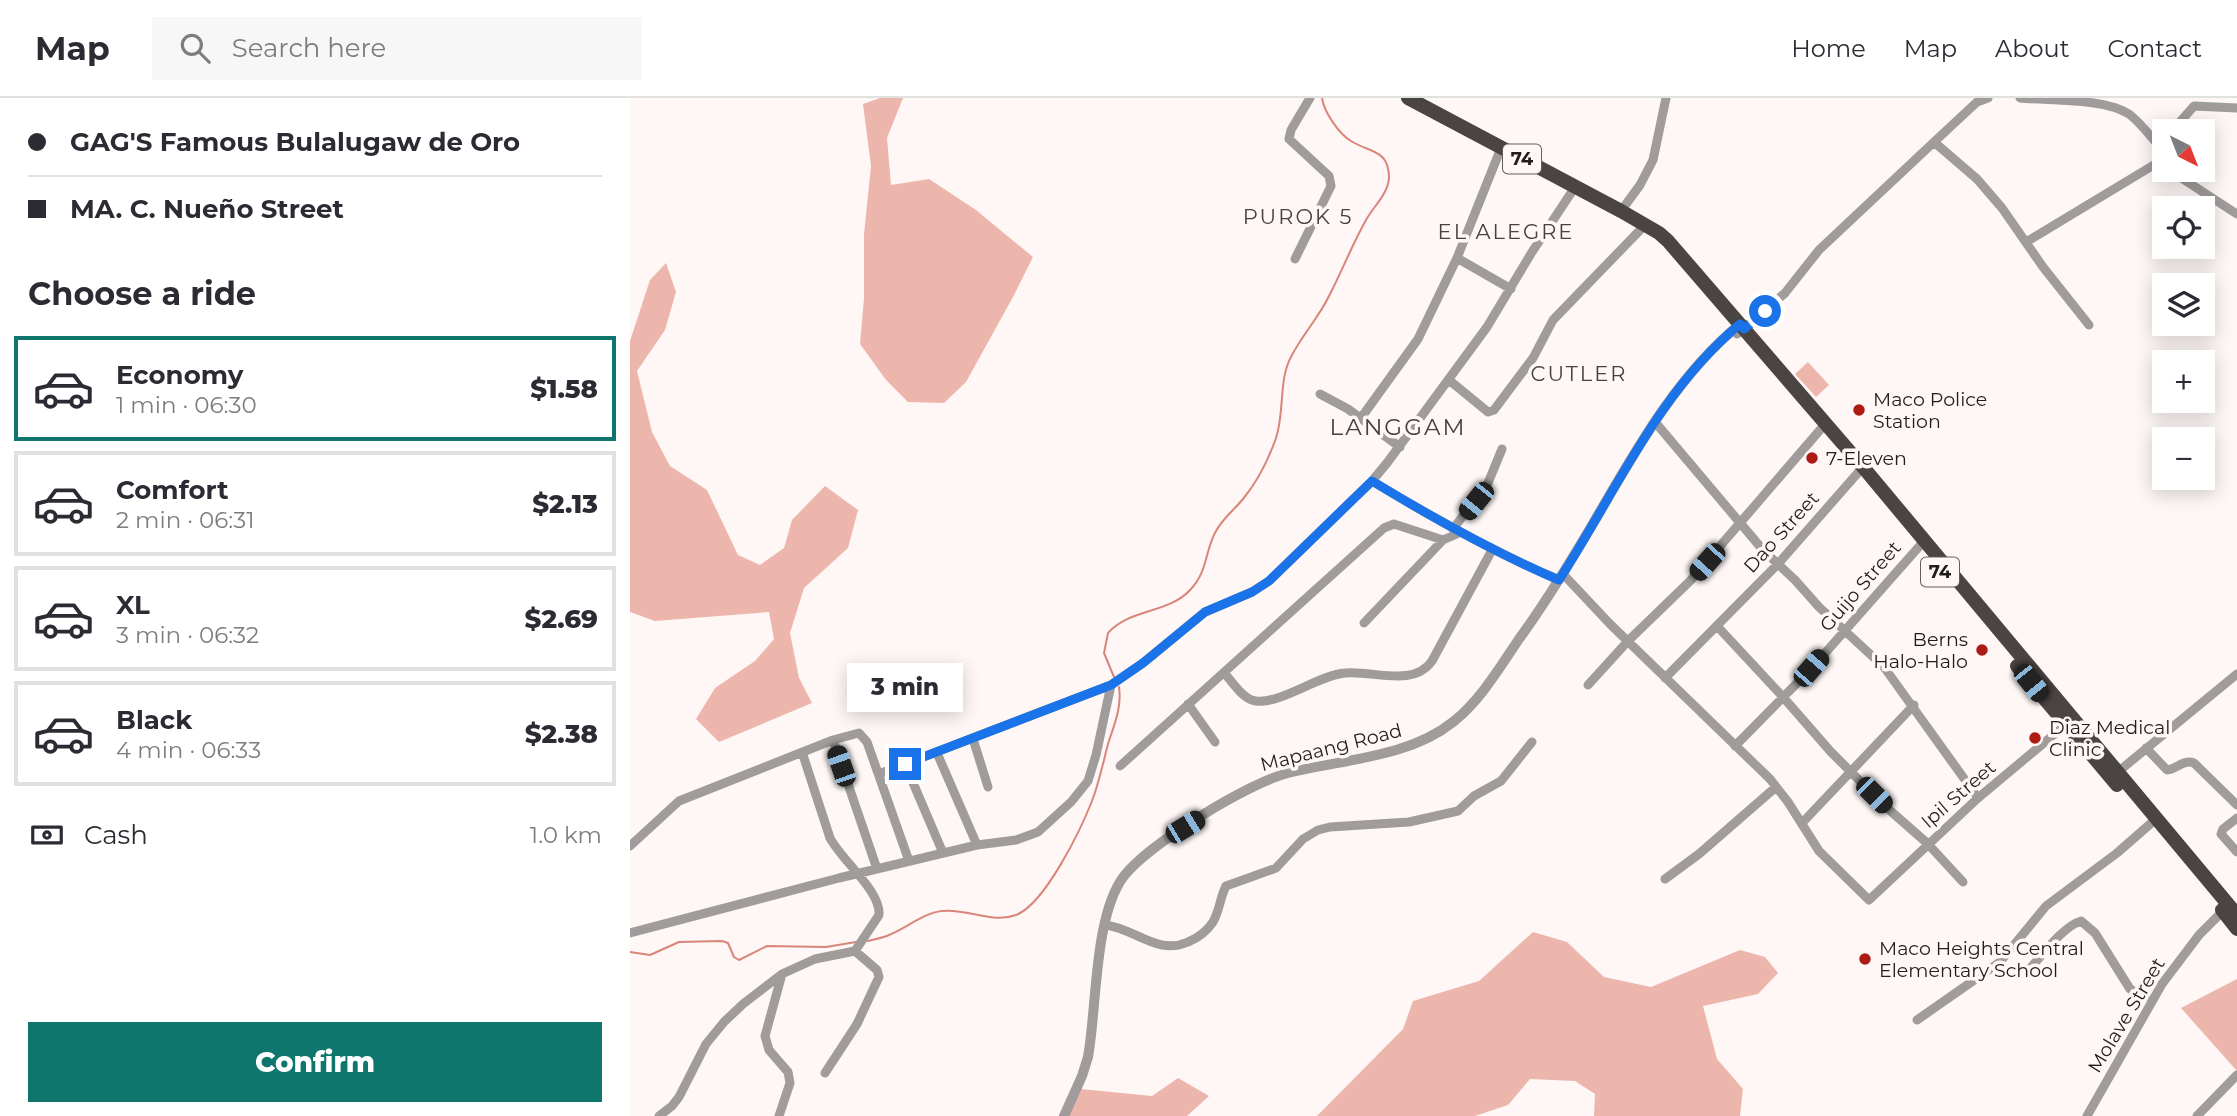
<!DOCTYPE html>
<html lang="en">
<head>
<meta charset="utf-8">
<style>
	body { margin:0; font-family:Montserrat,sans-serif; background:#f7f7f7; color:#2b2b33; height:100vh; display:flex; flex-direction:column; font-size:26px; white-space:nowrap }
	* { box-sizing:border-box; margin:0 }
	p { font-size:23px; color:#7c7c81 }
	.icon { flex:none; width:38px; height:38px; fill:none; stroke:currentColor; stroke-width:2; stroke-linecap:round; stroke-linejoin:round }
	.map { position:relative; flex:1; overflow:hidden }
	.drawer { display:flex; flex-direction:column; background:#fff; width:630px }
	.drawer>* { flex:none }
	.top-card { display:grid; align-content:center; height:154px; padding:0 28px; background:#fff }
	.needle { width:46px; rotate:138deg }
	.controls { position:absolute; left:1522px; top:21px; display:grid; gap:14px }
	.controls a { display:grid; place-items:center; width:63px; height:63px; border-radius:0px; background:#fff; box-shadow:0 4px 18px #0003; font-size:35px }
	.end { position:absolute; width:32px; height:32px; margin:-16px; border:9px solid #1a73e8; background:#fff; box-shadow:0 0 0 4px #fff }
	.from { border-radius:50% }
	.bubble { position:absolute; height:49px; border-radius:0px; background:#fff; box-shadow:0 4px 18px #0003; font-size:23px; font-weight:800; line-height:49px; text-align:center }
	.car { position:absolute; width:21px; height:42px; margin:-21px -10px; border-radius:9px; box-shadow:0 0 5px 2px #0007; background:linear-gradient(#222 24%,#8ab4d8 0 40%,#222 0 76%,#8ab4d8 0 86%,#222 0) }
	.top-card b { display:flex; align-items:center; gap:24px; height:66px; font-size:26px }
	.top-card b+b { border-top:2px solid #e1e1e2 }
	.top-card i { width:18px; height:18px; background:#2b2b33 }
	ul { padding:0; list-style:none }
	li { display:flex; align-items:center; gap:21px; height:105px; margin:0 14px 10px; padding:0 14px; border:4px solid #e1e1e2; border-radius:0px }
	li div { flex:1 }
	li b { display:block; font-size:26px }
	li em { font-style:normal; font-weight:800 }
	li.current { border-color:#0f766e }
	li>.icon { width:63px; height:63px; stroke-width:1.5 }
	h2 { padding:0 28px; font-size:32px; line-height:84px }
	.pay { display:flex; align-items:center; gap:18px; height:77px; padding:0 28px; font-size:26px }
	.pay p { margin-inline-start:auto }
	.button { display:flex; gap:14px; margin-top:auto; padding:14px 28px }
	.button a { flex:1; height:80px; border-radius:0px; background:#0f766e; color:#fff; font-size:28px; font-weight:800; line-height:80px; text-align:center }
	header { display:flex; align-items:center; gap:42px; box-sizing:border-box; height:98px; padding:0 35px; background:#fff; border-bottom:2px solid #e1e1e2 }
	header strong { font-size:33px }
	nav { display:flex; gap:38px; margin-inline-start:auto; font-size:24px }
	.search { width:490px; height:63px; background:#f7f7f7; display:flex; align-items:center; gap:18px; box-sizing:border-box; padding:0 24px; border-radius:0px; color:#7c7c81; font-size:26px }
	main { display:flex; flex:1; min-height:0 }
	.map>svg:first-child { display:block }
	.green { fill:#edb6ad }
	.lines { fill:none; stroke-linecap:round; stroke-linejoin:round }
	.stream { stroke:#d98579; stroke-width:2 }
	.minor { stroke:#9f9c9b; stroke-width:9 }
	.tertiary { stroke:#9f9c9b; stroke-width:10 }
	.trunk { stroke:#4a4442; stroke-width:14 }
	.route { stroke:#1a73e8; stroke-width:9 }
	.poi-dot { fill:#ad1c14; stroke:#fef7f6; stroke-width:2.5 }
	.labels { text-anchor:middle; stroke-width:7; stroke-linejoin:round; paint-order:stroke }
	.shield { fill:#fef7f6; stroke:#635e5d; stroke-width:2 }
	.shield-label { font-size:18px; font-weight:bold; fill:#201d1c }
	.poi-label { font-size:19px; fill:#201d1c; stroke:#fef7f6; text-anchor:start }
	.street-label { font-size:19px; fill:#201d1c; stroke:#fef7f6 }
	.neighbourhood-label { font-size:21px; letter-spacing:2px; fill:#474140; stroke:#fef7f6 }
	.quarter-label { font-size:23px; letter-spacing:2px; fill:#474140; stroke:#fef7f6 }
</style>
</head>
<body>
<header>
<strong>Map</strong>
<div class="search"><svg class="icon" aria-label="search" viewBox="0 0 24 24"><circle cx="10" cy="10" r="6"/><path d="M15 15l6 6"/></svg>Search here</div>
<nav><a>Home</a><a>Map</a><a>About</a><a>Contact</a></nav>
</header>
<main>
<section class="drawer">
<div class="top-card">
<b><i class="from"></i>GAG'S Famous Bulalugaw de Oro</b>
<b><i></i>MA. C. Nueño Street</b>
</div>
<h2>Choose a ride</h2>
<ul>
<li class="current"><svg class="icon" aria-label="car" viewBox="0 0 24 24"><path d="M5 17H2v-5l4-1 3-4h7l3 4 3 1v5h-3M9 17h6M6 11h13"/><circle cx="7" cy="17" r="2"/><circle cx="17" cy="17" r="2"/></svg><div><b>Economy</b><p>1 min · 06:30</p></div><em>$1.58</em></li>
<li><svg class="icon" aria-label="car" viewBox="0 0 24 24"><path d="M5 17H2v-5l4-1 3-4h7l3 4 3 1v5h-3M9 17h6M6 11h13"/><circle cx="7" cy="17" r="2"/><circle cx="17" cy="17" r="2"/></svg><div><b>Comfort</b><p>2 min · 06:31</p></div><em>$2.13</em></li>
<li><svg class="icon" aria-label="car" viewBox="0 0 24 24"><path d="M5 17H2v-5l4-1 3-4h7l3 4 3 1v5h-3M9 17h6M6 11h13"/><circle cx="7" cy="17" r="2"/><circle cx="17" cy="17" r="2"/></svg><div><b>XL</b><p>3 min · 06:32</p></div><em>$2.69</em></li>
<li><svg class="icon" aria-label="car" viewBox="0 0 24 24"><path d="M5 17H2v-5l4-1 3-4h7l3 4 3 1v5h-3M9 17h6M6 11h13"/><circle cx="7" cy="17" r="2"/><circle cx="17" cy="17" r="2"/></svg><div><b>Black</b><p>4 min · 06:33</p></div><em>$2.38</em></li>
</ul>
<div class="pay"><svg class="icon" aria-label="cash" viewBox="0 0 24 24"><path d="M3 7h18v10H3z"/><circle cx="12" cy="12" r="2"/></svg>Cash<p>1.0 km</p></div>
<div class="button"><a>Confirm</a></div>
</section>
<div class="map">
<svg width="1607" height="1018" viewBox="0 0 1607 1018">
	<rect width="100%" height="100%" fill="#fef7f6"/>
	<path class="green" d="M 250,0 L 273,0 L 257,40 L 261,87 L 299,81 L 346,112 L 403,159 L 383,199 L 336,284 L 314,305 L 278,304 L 256,282 L 230,246 L 234,200 L 234,136 L 241,68 L 233,6 Z
		M 36,165 L 46,194 L 35,232 L 7,273 L 22,334 L 40,368 L 77,392 L 108,457 L 130,467 L 154,450 L 162,422 L 195,388 L 228,412 L 218,450 L 174,490 L 160,535 L 169,580 L 182,605 L 89,644 L 66,621 L 85,590 L 125,563 L 144,541 L 139,514 L 25,523 L 0,514 L 0,243 L 20,182 Z
		M 1178,264 L 1199,287 L 1186,299 L 1165,276 Z
		M 903,834 L 937,844 L 974,879 L 1021,889 L 1110,852 L 1135,859 L 1148,875 L 1128,896 L 1073,908 L 1087,961 L 1113,991 L 1110,1018 L 964,1018 L 965,996 L 945,983 L 900,981 L 878,1007 L 845,1018 L 687,1018 L 773,931 L 783,903 L 849,883 Z
		M 1607,881 L 1607,973 L 1551,910 Z
		M 548,980 L 579,998 L 557,1018 L 438,1018 L 451,991 L 522,998 Z"/>
	<g class="lines">
		<path class="stream" d="M 484,579 L 474,555 L 478,535 C 500,510 539,516 561,491 C 578,473 575,452 586,433 C 593,420 604,412 613,401 C 627,384 639,360 646,340 C 655,313 648,281 662,257 C 673,236 689,219 699,198 C 712,173 722,147 736,122 C 743,109 758,96 759,80 C 759,51 740,55 721,43 C 709,36 694,14 692,0
			M 238,843 C 245,841 253,840 259,837 C 277,830 293,815 312,813 C 337,810 362,826 386,817 C 415,806 451,731 462,703 C 469,685 473,665 478,646 C 484,627 492,610 489,589
			M 0,854 L 20,857 L 49,844 L 92,843 L 98,845 L 104,859 L 109,862 L 137,848 L 196,849 L 226,844"/>
		<path class="minor" d="M 1390,0 C 1422,3 1474,0 1499,16 C 1511,25 1520,38 1530,49
			M 1542,33 L 1564,8 L 1607,10
			M 1304,44 L 1347,81 L 1372,110 L 1413,169 L 1459,227
			M 871,50 L 827,160 L 881,191
			M 1539,72 L 1607,116
			M 991,113 L 1010,87 L 1023,62 L 1036,0
			M 1396,144 L 1532,62
			M 665,161 L 701,88 L 699,78 L 659,41 L 661,32 L 680,0
			M 1107,236 L 1155,195 L 1189,152 L 1304,44 L 1347,4 L 1358,0
			M 819,282 L 858,314 L 864,312 L 903,260 L 923,222 L 1013,129
			M 690,296 L 718,311 L 770,349
			M 731,320 L 788,241 L 827,160
			M 1025,324 L 1133,452 L 1165,482 L 1189,509 L 1254,569 L 1348,700
			M 742,383 C 803,420 863,454 929,482
			M 823,431 L 858,385 L 872,351
			M 933,476 L 980,526 L 1140,681 L 1158,704 L 1189,753 L 1239,802 L 1348,700 L 1439,624
			M 734,525 L 813,442
			M 1087,528 L 1153,599 L 1201,654 L 1256,709 L 1297,745 L 1333,784
			M 594,575 C 603,584 613,602 626,603 C 651,606 689,577 715,575 C 743,572 783,590 802,563 L 862,452
			M 1035,580 L 1147,467 L 1233,369
			M 958,587 L 998,543 L 1060,483 L 1196,325
			M 558,606 L 585,644
			M 343,641 L 358,689
			M 203,642 L 247,771
			M 1105,648 L 1181,571 L 1294,443
			M 1516,650 L 1537,672 C 1547,671 1553,661 1564,665 L 1607,707
			M 307,655 L 347,747
			M 275,666 L 313,755
			M 490,668 L 754,430 L 764,426 L 813,442 L 829,435
			M 1489,673 L 1607,576
			M 249,676 L 481,587 L 513,565 L 575,514 L 622,494 L 639,483 L 742,383 L 757,365 L 857,229 L 902,154 L 945,89
			M 1607,720 L 1593,731 L 1591,736 L 1607,754
			M 1172,725 L 1284,607
			M 0,748 L 49,703 L 203,642 L 229,635 L 237,644 L 279,763
			M 1035,781 L 1069,756 L 1146,689
			M 475,827 C 505,830 527,858 558,844 C 568,840 577,833 583,824 C 590,812 590,799 596,788 L 646,770 L 673,741 L 688,732 L 700,729 L 779,724 L 828,713 L 844,698 L 871,683 L 902,644
			M 0,835 L 209,780 L 347,747 L 386,742 L 408,734 L 441,704 L 458,683 L 466,657 L 481,587
			M 1397,874 C 1410,860 1433,828 1451,823 L 1465,835 L 1500,891 L 1522,901
			M 1287,922 L 1370,864 L 1416,808 L 1487,755 L 1527,720
			M 195,975 L 227,926 L 249,879 L 247,872 L 225,853
			M 29,1018 L 42,1008 L 49,999 L 76,946 L 94,924 L 113,906 L 152,876 L 185,861 L 225,853 L 249,817 C 251,793 212,763 200,740 L 172,654
			M 149,1018 L 160,985 L 158,974 L 139,952 L 135,938 L 152,876
			M 1457,1018 L 1532,886 L 1569,837 L 1595,811
			M 1567,1018 L 1607,977"/>
		<path class="tertiary" d="M 434,1018 L 452,978 L 458,959 C 467,909 464,817 494,778 C 519,746 618,685 658,675 C 713,661 778,660 823,624 C 850,603 870,569 889,541 C 914,507 936,471 958,434 C 1001,361 1043,281 1110,226"/>
		<path class="trunk" d="M 778,0 L 991,113 L 1029,135 L 1038,143 L 1233,369 L 1607,817
			M 1387,568 L 1487,687
			M 1592,812 L 1607,831"/>
	</g>
	<g class="lines">
		<path class="route" d="M 275,666 L 481,587 L 513,565 L 575,514 L 622,494 L 639,483 L 742,383 C 803,420 863,454 929,482 C 986,394 1028,294 1110,226 L 1114,231 L 1135,213"/>
	</g>
	<g class="poi-dot">
		<circle cx="1229" cy="312" r="7"/>
		<circle cx="1182" cy="360" r="7"/>
		<circle cx="1352" cy="552" r="7"/>
		<circle cx="1405" cy="640" r="7"/>
		<circle cx="1235" cy="861" r="7"/>
	</g>
	<g class="labels">
		<g class="shield">
			<rect x="873" y="46.5" width="38" height="29" rx="5"/>
			<rect x="1291" y="459.5" width="38" height="29" rx="5"/>
		</g>
		<g class="shield-label">
			<text x="892" y="67">74</text>
			<text x="1310" y="480">74</text>
		</g>
		<g class="poi-label">
			<text x="1243" y="308">Maco Police<tspan x="1243" dy="22">Station</tspan></text>
			<text x="1196" y="367">7-Eleven</text>
			<text x="1338" y="548" text-anchor="end">Berns<tspan x="1338" dy="22">Halo-Halo</tspan></text>
			<text x="1419" y="636">Diaz Medical<tspan x="1419" dy="22">Clinic</tspan></text>
			<text x="1249" y="857">Maco Heights Central<tspan x="1249" dy="22">Elementary School</tspan></text>
		</g>
		<g class="street-label">
			<text transform="translate(1151 434) rotate(-48)" y="7">Dao Street</text>
			<text transform="translate(1230 488) rotate(-49)" y="7">Guijo Street</text>
			<text transform="translate(701 649) rotate(-14)" y="7">Mapaang Road</text>
			<text transform="translate(1328 696) rotate(-41)" y="7">Ipil Street</text>
			<text transform="translate(1496 917) rotate(-59)" y="7">Molave Street</text>
		</g>
		<g class="neighbourhood-label">
			<text x="668" y="126">PUROK 5</text>
			<text x="876" y="141">EL ALEGRE</text>
			<text x="949" y="283">CUTLER</text>
		</g>
		<g class="quarter-label">
			<text x="768" y="337">LANGGAM</text>
		</g>
	</g>
</svg>
<div class="controls">
<a><svg class="needle" viewBox="-14 -14 28 28"><path d="M0-13l5 13h-10z" fill="#e53935"/><path d="M0 13l5-13h-10z" fill="#7c7c81"/></svg></a>
<a><svg class="icon" aria-label="locate" viewBox="0 0 24 24"><circle cx="12" cy="12" r="6"/><path d="M12 2v4M12 18v4M2 12h4M18 12h4"/></svg></a>
<a><svg class="icon" aria-label="layers" viewBox="0 0 24 24"><path d="M12 4l9 5-9 5-9-5zM3 14l9 5 9-5"/></svg></a>
<a>+</a>
<a>−</a>
</div>
<i class="end from" style="left:1135px;top:213px"></i>
<i class="end" style="left:275px;top:666px"></i>
<div class="bubble" style="left:217px;top:565px;width:116px">3 min</div>
<i class="car" style="left:846px;top:403px;rotate:219deg"></i>
<i class="car" style="left:1077px;top:464px;rotate:222deg"></i>
<i class="car" style="left:1181px;top:570px;rotate:41deg"></i>
<i class="car" style="left:1401px;top:585px;rotate:141deg"></i>
<i class="car" style="left:211px;top:668px;rotate:341deg"></i>
<i class="car" style="left:1244px;top:697px;rotate:135deg"></i>
<i class="car" style="left:555px;top:729px;rotate:59deg"></i>
</div>
</main>
</body>
</html>
